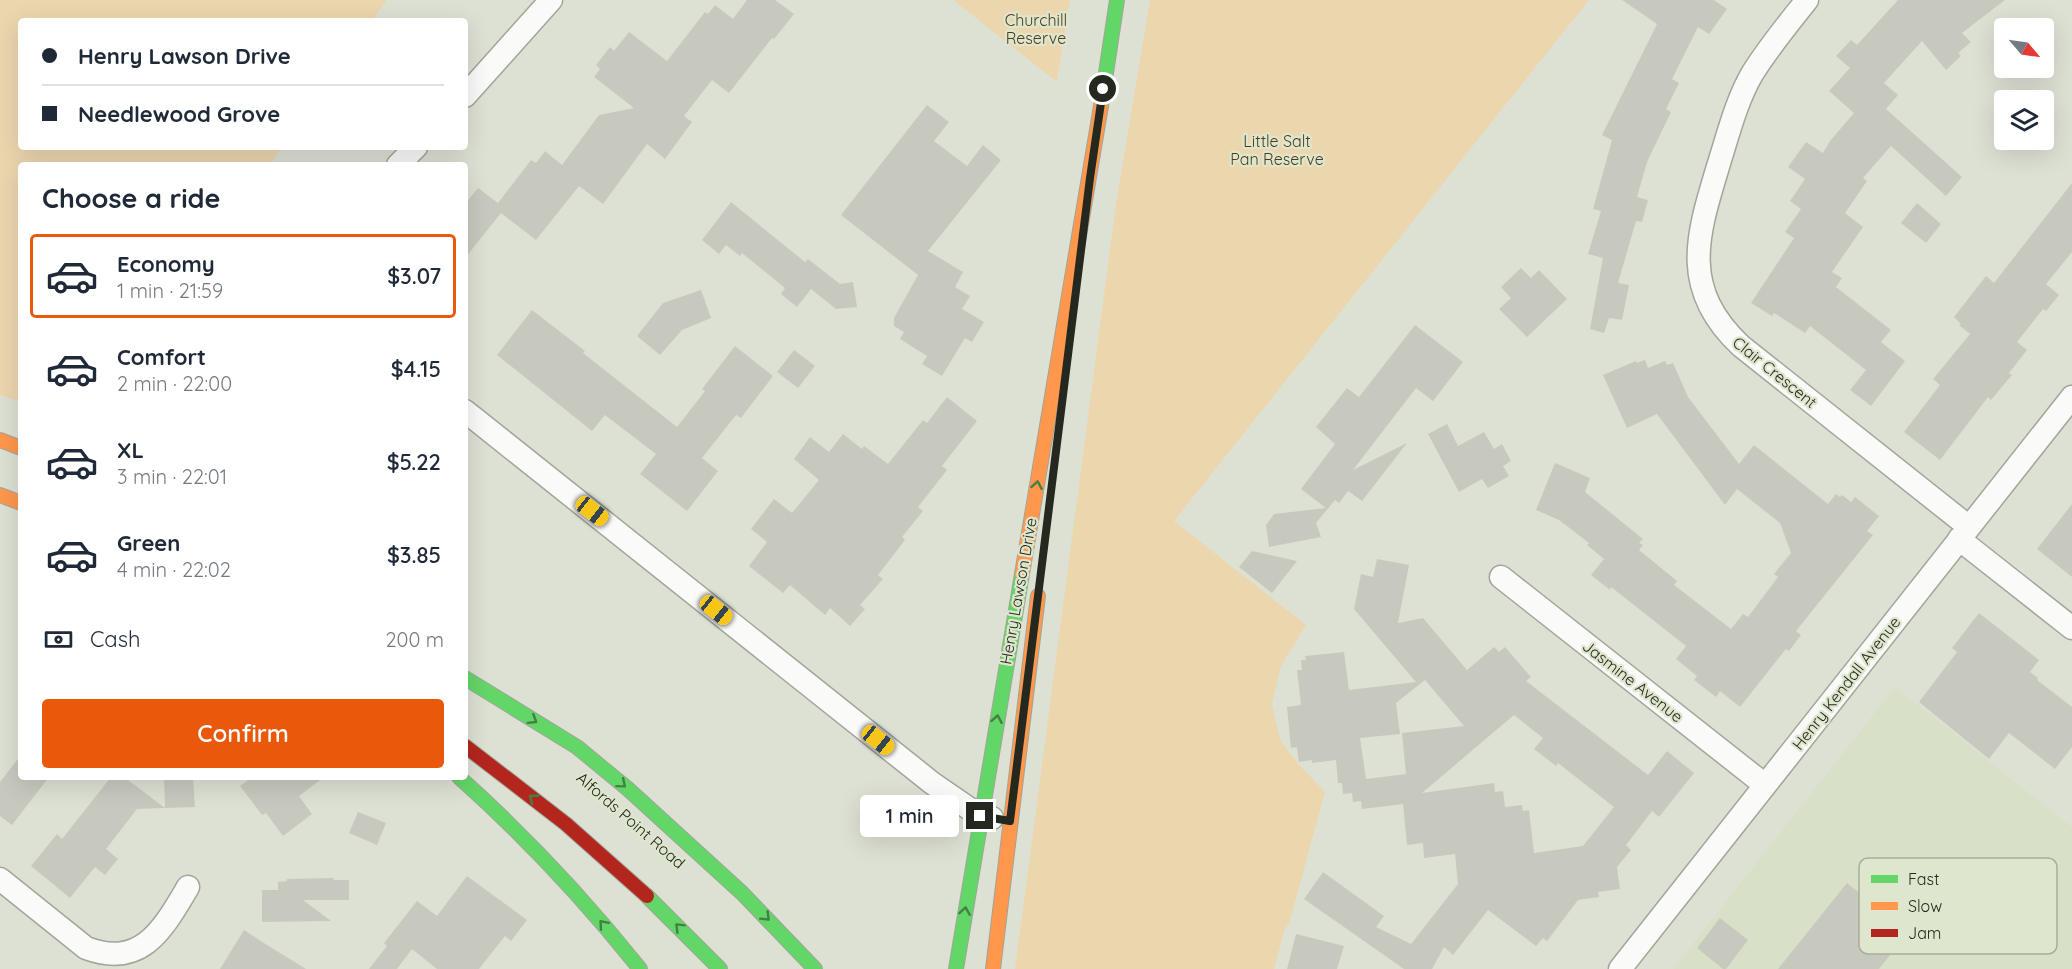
<!DOCTYPE html>
<html lang="en">
<head>
<meta charset="utf-8">
<style>
	body { margin:0; font-family:Quicksand,sans-serif; background:#f6f6f7; color:#1f2937; height:100vh; display:flex; flex-direction:column; font-size:22px; white-space:nowrap }
	* { box-sizing:border-box; margin:0 }
	p { font-size:20px; color:#747a83 }
	.icon { flex:none; width:33px; height:33px; fill:none; stroke:currentColor; stroke-width:2; stroke-linecap:round; stroke-linejoin:round }
	.map { position:relative; flex:1; overflow:hidden }
	.side { position:absolute; left:18px; top:162px; width:450px; height:618px; display:flex; flex-direction:column; background:#fff; border-radius:6px; box-shadow:0 6px 24px #0002 }
	.side>* { flex:none }
	.banner { position:absolute; left:18px; top:18px; width:450px; height:132px; border-radius:6px; box-shadow:0 6px 24px #0002; display:grid; align-content:center; height:132px; padding:0 24px; background:#fff }
	.needle { width:39px; rotate:119deg }
	.fabs { position:absolute; left:1994px; top:18px; display:grid; gap:12px }
	.fabs a { display:grid; place-items:center; width:60px; height:60px; border-radius:6px; background:#fff; box-shadow:0 6px 24px #0002; font-size:30px }
	.end { position:absolute; width:27px; height:27px; margin:-14px; border:8px solid #24281e; background:#fff; box-shadow:0 0 0 3px #fff }
	.from { border-radius:50% }
	.bubble { position:absolute; height:42px; border-radius:6px; background:#fff; box-shadow:0 6px 24px #0002; font-size:20px; font-weight:600; line-height:42px; text-align:center }
	.car { position:absolute; width:18px; height:36px; margin:-18px -9px; border-radius:8px; box-shadow:0 0 4px 2px #0007; background:linear-gradient(#f5c518 24%,#345 0 40%,#f5c518 0 76%,#345 0 86%,#f5c518 0) }
	.banner b { display:flex; align-items:center; gap:21px; height:57px; font-size:22px }
	.banner b+b { border-top:2px solid #e0e1e3 }
	.banner i { width:15px; height:15px; background:#1f2937 }
	ul { padding:0; list-style:none }
	li { display:flex; align-items:center; gap:18px; height:84px; margin:0 12px 9px; padding:0 12px; border:3px solid transparent; border-radius:6px }
	li div { flex:1 }
	li b { display:block; font-size:22px }
	li em { font-style:normal; font-weight:600 }
	li.current { border-color:#ea580c }
	li>.icon { width:54px; height:54px; stroke-width:1.5 }
	h2 { padding:0 24px; font-size:27px; line-height:72px }
	.pay { display:flex; align-items:center; gap:15px; height:66px; padding:0 24px; font-size:22px }
	.pay p { margin-inline-start:auto }
	.button { display:flex; gap:12px; margin-top:auto; padding:12px 24px }
	.button a { flex:1; height:69px; border-radius:6px; background:#ea580c; color:#fff; font-size:24px; font-weight:600; line-height:69px; text-align:center }
	.map>svg:first-child { display:block }
	.built { fill:#d8e0c8 }
	.green { fill:#ecd6ae }
	.building { fill:#c8c9be; fill-rule:evenodd }
	.lines { fill:none; stroke-linecap:round; stroke-linejoin:round }
	.street-casing { stroke:#a1a59a; stroke-width:25 }
	.fast-casing { stroke:#a1a59a; stroke-width:16 }
	.slow-casing { stroke:#a1a59a; stroke-width:16 }
	.jam-casing { stroke:#a1a59a; stroke-width:16 }
	.street { stroke:#fafaf9; stroke-width:22 }
	.fast { stroke:#63d668; stroke-width:14 }
	.slow { stroke:#ff974d; stroke-width:14 }
	.jam { stroke:#b3261e; stroke-width:14 }
	.oneway { stroke:#447f43 }
	.route { stroke:#24281e; stroke-width:8 }
	.labels { text-anchor:middle; stroke-width:4.5; stroke-linejoin:round; paint-order:stroke }
	.park-label { font-size:16px; fill:#4e3a1a; stroke:#dee7ce }
	.street-label { font-size:16px; fill:#24281e; stroke:#dee7ce }
	.key { fill:#dee7ce; stroke:#a6ae99; stroke-width:1.5 }
	.key-label { font-size:16px; fill:#24281e }
</style>
</head>
<body>
<div class="map">
<svg width="2072" height="969" viewBox="0 0 2072 969">
	<rect width="100%" height="100%" fill="#dde1d4"/>
	<path class="built" d="M 1895,687 L 2072,827 L 2072,969 L 1673,969 Z"/>
	<path class="green" d="M 0,0 L 387,0 L 372,21 L 21,21 L 21,147 L 282,147 L 269,165 L 21,165 L 21,402 L 0,395 Z
		M 953,0 L 1070,0 L 1057,82 Z
		M 1150,0 L 1589,0 L 1174,521 L 1306,625 L 1281,666 L 1272,704 L 1280,740 L 1301,767 L 1325,792 L 1289,924 L 1285,928 L 1274,969 L 1015,969 L 1117,197 Z"/>
	<path class="building" d="M 747,0 L 775,0 L 794,14 L 774,39 L 772,38 L 729,93 L 712,80 L 684,116 L 692,122 L 665,159 L 647,144 L 603,204 L 579,186 L 536,240 L 501,213 L 465,258 L 465,204 L 478,188 L 498,203 L 531,160 L 536,163 L 545,151 L 562,165 L 599,115 L 634,108 L 594,77 L 600,69 L 596,65 L 610,47 L 614,51 L 629,32 L 667,61 L 705,12 L 708,14 L 715,5 L 733,19 Z
		M 1622,0 L 1714,0 L 1727,9 L 1709,34 L 1698,27 L 1672,79 L 1679,83 L 1666,109 L 1671,112 L 1647,162 L 1637,197 L 1648,200 L 1642,222 L 1636,221 L 1618,283 L 1629,285 L 1622,320 L 1609,318 L 1604,333 L 1590,329 L 1603,258 L 1588,254 L 1601,211 L 1593,209 L 1612,140 L 1602,135 L 1657,24 Z
		M 1898,0 L 2005,0 L 1962,33 L 1971,42 L 1958,53 L 1961,56 L 1946,70 L 1922,41 L 1884,83 L 1898,95 L 1886,109 L 1962,177 L 1946,196 L 1891,146 L 1863,178 L 1867,181 L 1845,213 L 1863,227 L 1832,272 L 1842,278 L 1836,287 L 1891,330 L 1881,342 L 1905,361 L 1871,406 L 1850,390 L 1866,370 L 1810,326 L 1805,333 L 1774,313 L 1772,316 L 1751,303 L 1794,238 L 1785,232 L 1801,209 L 1790,201 L 1805,179 L 1788,167 L 1806,142 L 1823,153 L 1830,141 L 1854,113 L 1829,91 L 1850,68 L 1836,56 L 1851,40 L 1857,45 Z
		M 927,105 L 949,122 L 934,141 L 967,166 L 983,145 L 1001,160 L 928,251 L 963,272 L 955,287 L 970,296 L 962,309 L 984,322 L 972,342 L 965,338 L 942,376 L 922,364 L 927,356 L 900,339 L 904,332 L 894,326 L 894,318 L 918,275 L 841,215 Z
		M 2072,183 L 2072,252 L 2046,284 L 2059,295 L 2046,311 L 2043,309 L 2017,342 L 2027,350 L 2009,373 L 2012,375 L 1991,400 L 1988,397 L 1940,460 L 1904,432 L 1940,385 L 1933,379 L 1970,334 L 1959,325 L 1961,324 L 1954,317 L 1986,276 L 1994,283 Z
		M 731,202 L 805,262 L 808,259 L 840,284 L 853,282 L 857,307 L 836,309 L 811,289 L 797,307 L 781,294 L 785,288 L 742,253 L 740,256 L 726,245 L 719,254 L 702,240 Z
		M 1917,203 L 1941,224 L 1926,243 L 1901,223 Z
		M 1521,268 L 1531,278 L 1539,270 L 1567,299 L 1527,337 L 1499,309 L 1511,298 L 1501,287 Z
		M 701,290 L 711,318 L 682,330 L 660,355 L 637,336 L 663,303 Z
		M 532,310 L 585,351 L 583,353 L 677,427 L 705,391 L 702,389 L 735,346 L 773,376 L 741,418 L 736,415 L 702,458 L 718,471 L 687,511 L 640,474 L 656,454 L 605,415 L 592,431 L 497,355 Z
		M 1415,325 L 1463,362 L 1433,401 L 1416,388 L 1353,470 L 1407,443 L 1362,501 L 1348,491 L 1339,503 L 1335,500 L 1316,523 L 1321,537 L 1269,547 L 1266,525 L 1274,514 L 1326,508 L 1301,489 L 1335,444 L 1316,427 L 1347,388 L 1359,397 Z
		M 794,350 L 815,366 L 798,388 L 777,372 Z
		M 1645,360 L 1648,368 L 1665,361 L 1667,365 L 1673,363 L 1688,397 L 1739,464 L 1754,445 L 1828,504 L 1836,494 L 1840,497 L 1842,495 L 1851,502 L 1855,497 L 1879,516 L 1867,531 L 1873,535 L 1796,631 L 1801,635 L 1789,651 L 1786,649 L 1740,707 L 1720,691 L 1716,697 L 1694,680 L 1697,676 L 1676,659 L 1686,646 L 1611,587 L 1610,590 L 1591,575 L 1604,559 L 1587,545 L 1589,543 L 1559,520 L 1536,510 L 1555,463 L 1590,478 L 1585,492 L 1643,539 L 1639,543 L 1643,545 L 1639,550 L 1677,581 L 1674,585 L 1731,629 L 1743,614 L 1748,617 L 1778,577 L 1774,574 L 1791,553 L 1780,523 L 1737,489 L 1725,505 L 1657,414 L 1627,428 L 1603,375 L 1636,361 L 1637,363 Z
		M 947,397 L 977,421 L 942,466 L 947,470 L 918,507 L 923,511 L 902,537 L 905,540 L 878,575 L 883,579 L 860,605 L 865,609 L 850,626 L 830,608 L 825,615 L 790,585 L 783,593 L 749,566 L 767,542 L 751,529 L 774,499 L 792,513 L 819,480 L 794,459 L 810,437 L 829,452 L 843,434 L 862,449 L 864,446 L 888,464 L 923,420 L 927,423 Z
		M 1447,424 L 1458,446 L 1484,432 L 1494,449 L 1502,444 L 1511,461 L 1503,466 L 1509,476 L 1488,488 L 1482,479 L 1459,492 L 1428,434 Z
		M 2072,504 L 2072,577 L 2037,549 Z
		M 1252,551 L 1297,561 L 1272,593 L 1239,567 Z
		M 1377,559 L 1409,565 L 1398,623 L 1423,618 L 1467,670 L 1494,647 L 1499,652 L 1505,647 L 1531,677 L 1526,681 L 1648,775 L 1667,751 L 1694,773 L 1659,817 L 1652,811 L 1626,845 L 1631,850 L 1617,867 L 1620,889 L 1598,892 L 1599,897 L 1578,900 L 1547,941 L 1543,938 L 1536,946 L 1488,910 L 1453,955 L 1444,947 L 1432,969 L 1404,969 L 1304,899 L 1323,872 L 1384,916 L 1376,927 L 1411,944 L 1458,884 L 1455,854 L 1424,858 L 1423,843 L 1407,845 L 1403,804 L 1362,809 L 1361,801 L 1353,802 L 1352,793 L 1343,794 L 1342,783 L 1338,783 L 1336,760 L 1312,763 L 1312,760 L 1299,762 L 1297,747 L 1291,748 L 1287,707 L 1301,705 L 1297,670 L 1302,670 L 1301,660 L 1306,660 L 1305,656 L 1344,652 L 1349,690 L 1416,682 L 1354,609 L 1361,574 L 1373,577 ZM 1425,680 L 1464,726 L 1402,733 L 1406,774 L 1366,779 L 1360,738 L 1400,734 L 1396,703 ZM 1514,715 L 1543,738 L 1534,749 L 1556,766 L 1558,763 L 1614,807 L 1583,846 L 1534,853 L 1529,810 L 1523,811 L 1522,805 L 1505,807 L 1503,791 L 1495,792 L 1494,783 L 1422,793 Z
		M 1979,613 L 2039,660 L 2030,672 L 2038,678 L 2037,680 L 2072,707 L 2072,747 L 2055,769 L 2009,733 L 1989,759 L 1919,702 L 1957,652 L 1952,648 Z
		M 21,755 L 21,777 L 49,777 L 12,825 L 0,816 L 0,782 Z
		M 111,777 L 124,777 L 165,808 L 137,809 L 106,849 L 118,859 L 105,875 L 95,867 L 70,898 L 31,866 L 57,834 L 62,839 Z
		M 164,777 L 193,777 L 195,807 L 165,808 Z
		M 252,777 L 324,777 L 299,796 L 312,814 L 283,836 L 266,813 L 262,815 L 240,786 Z
		M 358,812 L 386,823 L 377,845 L 349,833 Z
		M 467,876 L 527,920 L 511,941 L 505,936 L 479,969 L 437,969 L 412,949 L 397,969 L 369,969 L 387,946 L 384,943 L 417,901 L 437,916 Z
		M 333,878 L 334,880 L 349,880 L 349,900 L 303,900 L 331,921 L 262,922 L 262,890 L 278,890 L 278,882 L 287,881 L 287,879 Z
		M 1847,883 L 1908,932 L 1879,969 L 1778,969 Z
		M 1720,918 L 1748,940 L 1726,969 L 1723,969 L 1697,948 Z
		M 244,930 L 267,945 L 306,969 L 220,969 Z
		M 1296,934 L 1344,946 L 1337,969 L 1287,969 Z"/>
	<g class="lines">
		<defs>
			<path id="street" d="M 1807,0 C 1788,24 1768,48 1752,74 C 1737,100 1729,131 1720,160 C 1698,233 1678,287 1741,346 L 1969,527
				M 465,96 L 551,0
				M 398,165 L 416,147
				M 465,411 L 932,783 L 980,816 L 992,818
				M 1959,539 L 2072,628
				M 1501,577 L 1765,785
				M 0,879 L 86,948 C 142,969 163,929 188,887
				M 1620,969 L 2072,397"/>
			<path id="fast" d="M 1101,106 L 1117,0
				M 465,678 L 577,747 L 628,789 L 742,893 L 815,969
				M 459,777 C 525,836 585,900 640,969
				M 647,896 L 720,969
				M 956,969 L 1022,574"/>
			<path id="slow" d="M 0,440 L 21,448
				M 0,495 L 21,503
				M 1022,574 L 1101,106
				M 993,969 L 1038,596"/>
			<path id="jam" d="M 465,746 L 566,824 L 647,896"/>
		</defs>
		<use href="#street" class="street-casing"/>
		<use href="#fast" class="fast-casing"/>
		<use href="#slow" class="slow-casing"/>
		<use href="#jam" class="jam-casing"/>
		<use href="#street" class="street"/>
		<use href="#fast" class="fast"/>
		<use href="#slow" class="slow"/>
		<use href="#jam" class="jam"/>
	</g>
	<defs><path id="oneway-chevron" d="M-2-3.5L2.5 0L-2 3.5" fill="none" stroke-width="1.6" stroke-linecap="round" stroke-linejoin="round" transform="scale(1.5)"/></defs>
	<g class="oneway">
		<use href="#oneway-chevron" transform="translate(1037 485) rotate(-80)"/>
		<use href="#oneway-chevron" transform="translate(997 719) rotate(-80)"/>
		<use href="#oneway-chevron" transform="translate(533 720) rotate(32)"/>
		<use href="#oneway-chevron" transform="translate(622 784) rotate(40)"/>
		<use href="#oneway-chevron" transform="translate(533 798) rotate(-141)"/>
		<use href="#oneway-chevron" transform="translate(965 911) rotate(-81)"/>
		<use href="#oneway-chevron" transform="translate(766 917) rotate(45)"/>
		<use href="#oneway-chevron" transform="translate(603 924) rotate(-131)"/>
		<use href="#oneway-chevron" transform="translate(679 927) rotate(-135)"/>
	</g>
	<g class="lines">
		<path class="route" d="M 980,816 L 1010,821 L 1090,178 L 1103,89"/>
	</g>
	<g class="labels">
		<g class="park-label">
			<text x="1036" y="26">Churchill<tspan x="1036" dy="18">Reserve</tspan></text>
			<text x="1277" y="147">Little Salt<tspan x="1277" dy="18">Pan Reserve</tspan></text>
		</g>
		<g class="street-label">
			<text transform="translate(1775 372) rotate(39)" y="6">Clair Crescent</text>
			<text transform="translate(1018 591) rotate(-80)" y="6">Henry Lawson Drive</text>
			<text transform="translate(1633 681) rotate(38)" y="6">Jasmine Avenue</text>
			<text transform="translate(1846 683) rotate(-52)" y="6">Henry Kendall Avenue</text>
			<text transform="translate(631 820) rotate(41)" y="6">Alfords Point Road</text>
		</g>
	</g>
	<rect x="1859" y="858" width="198" height="96" rx="9" class="key"/>
	<rect x="1871" y="875" width="27" height="8" fill="#63d668"/>
	<rect x="1871" y="902" width="27" height="8" fill="#ff974d"/>
	<rect x="1871" y="929" width="27" height="8" fill="#b3261e"/>
	<g class="key-label">
		<text x="1908" y="885">Fast</text>
		<text x="1908" y="912">Slow</text>
		<text x="1908" y="939">Jam</text>
	</g>
</svg>
<div class="fabs">
<a><svg class="needle" viewBox="-14 -14 28 28"><path d="M0-13l5 13h-10z" fill="#e53935"/><path d="M0 13l5-13h-10z" fill="#747a83"/></svg></a>
<a><svg class="icon" aria-label="layers" viewBox="0 0 24 24"><path d="M12 4l9 5-9 5-9-5zM3 14l9 5 9-5"/></svg></a>
</div>
<i class="end from" style="left:1103px;top:89px"></i>
<i class="end" style="left:980px;top:816px"></i>
<div class="bubble" style="left:860px;top:795px;width:99px">1 min</div>
<i class="car" style="left:592px;top:511px;rotate:128deg"></i>
<i class="car" style="left:716px;top:610px;rotate:129deg"></i>
<i class="car" style="left:878px;top:740px;rotate:129deg"></i>
<div class="banner">
<b><i class="from"></i>Henry Lawson Drive</b>
<b><i></i>Needlewood Grove</b>
</div>
<section class="side">
<h2>Choose a ride</h2>
<ul>
<li class="current"><svg class="icon" aria-label="car" viewBox="0 0 24 24"><path d="M5 17H2v-5l4-1 3-4h7l3 4 3 1v5h-3M9 17h6M6 11h13"/><circle cx="7" cy="17" r="2"/><circle cx="17" cy="17" r="2"/></svg><div><b>Economy</b><p>1 min · 21:59</p></div><em>$3.07</em></li>
<li><svg class="icon" aria-label="car" viewBox="0 0 24 24"><path d="M5 17H2v-5l4-1 3-4h7l3 4 3 1v5h-3M9 17h6M6 11h13"/><circle cx="7" cy="17" r="2"/><circle cx="17" cy="17" r="2"/></svg><div><b>Comfort</b><p>2 min · 22:00</p></div><em>$4.15</em></li>
<li><svg class="icon" aria-label="car" viewBox="0 0 24 24"><path d="M5 17H2v-5l4-1 3-4h7l3 4 3 1v5h-3M9 17h6M6 11h13"/><circle cx="7" cy="17" r="2"/><circle cx="17" cy="17" r="2"/></svg><div><b>XL</b><p>3 min · 22:01</p></div><em>$5.22</em></li>
<li><svg class="icon" aria-label="car" viewBox="0 0 24 24"><path d="M5 17H2v-5l4-1 3-4h7l3 4 3 1v5h-3M9 17h6M6 11h13"/><circle cx="7" cy="17" r="2"/><circle cx="17" cy="17" r="2"/></svg><div><b>Green</b><p>4 min · 22:02</p></div><em>$3.85</em></li>
</ul>
<div class="pay"><svg class="icon" aria-label="cash" viewBox="0 0 24 24"><path d="M3 7h18v10H3z"/><circle cx="12" cy="12" r="2"/></svg>Cash<p>200 m</p></div>
<div class="button"><a>Confirm</a></div>
</section>
</div>
</body>
</html>
